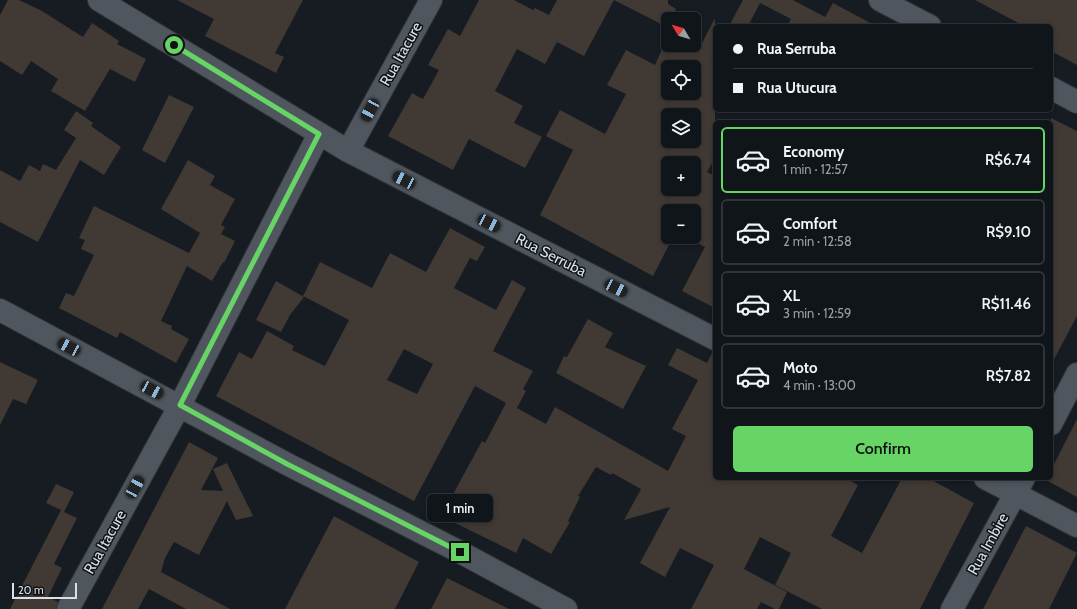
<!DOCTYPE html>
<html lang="en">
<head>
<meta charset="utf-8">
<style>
	body { margin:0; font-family:Cabin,sans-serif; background:#191e23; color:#f1f3f6; height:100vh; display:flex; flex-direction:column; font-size:15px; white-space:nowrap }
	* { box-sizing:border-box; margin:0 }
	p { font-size:13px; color:#9c9fa2 }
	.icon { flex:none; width:22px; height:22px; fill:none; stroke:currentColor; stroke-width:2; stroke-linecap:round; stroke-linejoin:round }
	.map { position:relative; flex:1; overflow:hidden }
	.sheet { position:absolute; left:713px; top:120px; width:340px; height:360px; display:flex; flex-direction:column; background:#10151a; border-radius:6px; box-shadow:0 2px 6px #0003,0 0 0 1px #303439 }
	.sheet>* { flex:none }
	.banner { position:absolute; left:713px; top:24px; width:340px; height:88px; border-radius:6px; box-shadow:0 2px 6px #0003,0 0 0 1px #303439; display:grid; align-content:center; height:88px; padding:0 20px; background:#10151a }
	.needle { width:26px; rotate:308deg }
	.tools { position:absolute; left:661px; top:12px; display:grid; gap:8px }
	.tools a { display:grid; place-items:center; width:40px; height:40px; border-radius:6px; background:#10151a; box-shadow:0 2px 6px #0003,0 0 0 1px #303439; font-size:20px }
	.scale { position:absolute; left:12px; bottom:10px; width:65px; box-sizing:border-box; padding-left:4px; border:2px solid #dce0e4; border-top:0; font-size:11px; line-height:14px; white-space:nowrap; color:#dce0e4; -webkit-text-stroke:3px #0d1319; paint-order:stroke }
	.end { position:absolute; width:18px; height:18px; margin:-9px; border:5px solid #67d466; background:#111; box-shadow:0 0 0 2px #111 }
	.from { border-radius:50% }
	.bubble { position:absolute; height:28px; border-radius:6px; background:#10151a; box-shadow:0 2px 6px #0003,0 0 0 1px #303439; font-size:13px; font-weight:600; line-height:28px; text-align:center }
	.car { position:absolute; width:12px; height:24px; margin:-12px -6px; border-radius:5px; box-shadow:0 0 3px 1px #0007; background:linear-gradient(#222 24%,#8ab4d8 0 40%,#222 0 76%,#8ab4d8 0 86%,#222 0) }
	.banner b { display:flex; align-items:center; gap:14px; height:38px; font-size:15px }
	.banner b+b { border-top:1px solid #303439 }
	.banner i { width:10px; height:10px; background:#f1f3f6 }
	ul { padding:7px 0 0; list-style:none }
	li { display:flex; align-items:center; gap:12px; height:66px; margin:0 8px 6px; padding:0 12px; border:2px solid #303439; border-radius:6px }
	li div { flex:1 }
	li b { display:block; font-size:15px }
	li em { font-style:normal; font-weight:600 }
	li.active { border-color:#67d466 }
	li>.icon { width:36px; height:36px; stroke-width:1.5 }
	.primary-button { display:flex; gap:8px; margin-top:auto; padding:8px 20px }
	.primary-button a { flex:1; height:46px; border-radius:6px; background:#67d466; color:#111; font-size:16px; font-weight:600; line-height:46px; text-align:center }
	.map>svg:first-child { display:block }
	.building { fill:#413933; fill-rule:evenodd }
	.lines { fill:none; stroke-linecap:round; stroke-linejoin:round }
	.minor-casing { stroke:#33373b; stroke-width:24 }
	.minor { stroke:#4f565d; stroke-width:22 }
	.route { stroke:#67d466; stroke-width:5 }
	.labels { text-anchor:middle; stroke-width:3; stroke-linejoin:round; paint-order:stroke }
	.street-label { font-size:15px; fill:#dce0e4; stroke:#0d1319 }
</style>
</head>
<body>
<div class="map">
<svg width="1077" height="609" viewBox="0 0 1077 609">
	<rect width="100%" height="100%" fill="#161c22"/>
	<path class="building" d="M 8,0 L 19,0 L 42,11 L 83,37 L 92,23 L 119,41 L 117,44 L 146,59 L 135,82 L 110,69 L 85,111 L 51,91 L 58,79 L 31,61 L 22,75 L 0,61 L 0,15 Z
		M 177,0 L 303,0 L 275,53 L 284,57 L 276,73 L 205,36 L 214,19 Z
		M 479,0 L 514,0 L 533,10 L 535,8 L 549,15 L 557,0 L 614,0 L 584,56 L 557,42 L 545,64 L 517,49 L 495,91 L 523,106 L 514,123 L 542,137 L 525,168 L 469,139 L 453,170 L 388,136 L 412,93 L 423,99 L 439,70 L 428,65 L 448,29 L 460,36 Z
		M 614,0 L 668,0 L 668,4 L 676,9 L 671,19 L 668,19 L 667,27 Z
		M 743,0 L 793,0 L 825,17 L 833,3 L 876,26 L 787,26 L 791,19 L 760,3 L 748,26 L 729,26 Z
		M 975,0 L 1077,0 L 1077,65 L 1051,51 L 1051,26 L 1024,26 Z
		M 715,18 L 715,158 L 707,172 L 715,176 L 715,308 L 682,291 L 705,247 L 685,237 L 694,237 L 694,211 L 668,211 L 668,237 L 673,237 L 653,276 L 540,215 L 573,150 L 546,136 L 560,110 L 605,134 L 626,94 L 607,85 L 626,50 L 655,65 L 664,45 L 701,45 ZM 668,67 L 694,67 L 694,93 L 668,93 ZM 668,115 L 694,115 L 694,141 L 668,141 ZM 668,163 L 694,163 L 694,189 L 668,189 Z
		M 169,95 L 194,107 L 165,163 L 142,150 Z
		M 76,111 L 93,123 L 91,126 L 121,147 L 104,175 L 80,160 L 38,242 L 0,222 L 0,170 L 20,181 L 29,165 L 40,171 L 43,164 L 56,170 L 76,138 L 64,130 Z
		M 1051,118 L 1077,131 L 1077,316 L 1051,365 Z
		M 188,160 L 215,176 L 210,185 L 235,199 L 221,225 L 225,227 L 221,234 L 235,241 L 224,263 L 223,262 L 212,281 L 187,266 L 161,321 L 172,326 L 171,329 L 189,339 L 176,363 L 120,332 L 117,338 L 59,308 L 66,293 L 74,296 L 94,255 L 81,249 L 85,240 L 79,238 L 94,206 L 189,253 L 200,233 L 161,209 Z
		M 450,228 L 485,247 L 477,261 L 470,258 L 454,288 L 496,310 L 512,280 L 526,288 L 493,351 L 533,371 L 523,389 L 526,391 L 517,408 L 546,424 L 555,407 L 668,471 L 686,436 L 672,429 L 698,380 L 668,365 L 677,348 L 707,363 L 713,351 L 715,351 L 715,478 L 845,478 L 858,485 L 831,536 L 862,553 L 902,478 L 928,478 L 974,503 L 920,609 L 822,609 L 775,585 L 791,553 L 760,537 L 744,569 L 787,592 L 779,609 L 775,609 L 761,602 L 757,609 L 691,609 L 714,565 L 680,548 L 665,577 L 640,563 L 670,507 L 624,520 L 641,489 L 612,473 L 611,475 L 596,467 L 578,496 L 580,497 L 568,521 L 570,522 L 551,554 L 523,538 L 516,553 L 502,546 L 443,517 L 453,499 L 451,498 L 482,441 L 485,443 L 506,403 L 475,386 L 414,501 L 216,396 L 239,352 L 252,359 L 267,331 L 294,346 L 292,350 L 325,366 L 349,320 L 303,296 L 320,262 L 372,288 L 390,253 L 426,272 ZM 404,349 L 433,364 L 417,394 L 387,380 Z
		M 276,281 L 304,297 L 290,315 L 281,332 L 256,320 Z
		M 588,319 L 613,333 L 605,347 L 646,366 L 623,409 L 556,373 L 564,356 L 567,357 Z
		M 0,362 L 38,380 L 26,404 L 13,399 L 0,425 Z
		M 1077,419 L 1077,497 L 1046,480 L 1047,478 L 1051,478 L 1051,470 Z
		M 189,442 L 218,458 L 201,490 L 223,491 L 213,469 L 227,463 L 253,516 L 236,520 L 227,501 L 199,555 L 174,542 L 165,558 L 161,572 L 230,609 L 186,609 L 149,589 L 138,609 L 102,609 Z
		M 56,484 L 74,492 L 64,512 L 77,518 L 54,564 L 62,568 L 48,597 L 58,602 L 56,609 L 10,609 L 61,510 L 46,503 Z
		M 334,516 L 419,562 L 395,609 L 285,609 Z
		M 1026,526 L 1077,553 L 1049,609 L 983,609 Z
		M 447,578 L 509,609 L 431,609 Z"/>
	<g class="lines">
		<defs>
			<path id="minor" d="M 99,0 L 348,151 L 715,339
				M 880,0 L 930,26
				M 1051,88 L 1077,102
				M 348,151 L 431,0
				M 0,310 L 287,464 L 460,552 L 566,609
				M 1051,424 L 1077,374
				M 985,478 L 1077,526
				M 68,609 L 180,405 L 319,134
				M 952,609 L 1024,478"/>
		</defs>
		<use href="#minor" class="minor-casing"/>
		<use href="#minor" class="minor"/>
	</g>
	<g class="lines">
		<path class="route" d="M 174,45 L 319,134 L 180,405 L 287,464 L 460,552"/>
	</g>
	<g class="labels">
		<g class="street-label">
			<text transform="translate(401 54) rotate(-61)" y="5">Rua Itacure</text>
			<text transform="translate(551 255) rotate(27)" y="5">Rua Serruba</text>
			<text transform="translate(105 542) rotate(-61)" y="5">Rua Itacure</text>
			<text transform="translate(988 544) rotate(-61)" y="5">Rua Imbire</text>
		</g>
	</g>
</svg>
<div class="tools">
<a><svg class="needle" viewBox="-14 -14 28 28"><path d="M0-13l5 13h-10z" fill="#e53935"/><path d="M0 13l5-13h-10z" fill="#9c9fa2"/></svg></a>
<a><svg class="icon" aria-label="locate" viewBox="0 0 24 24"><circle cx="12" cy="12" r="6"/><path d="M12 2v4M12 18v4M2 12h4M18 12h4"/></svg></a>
<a><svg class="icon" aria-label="layers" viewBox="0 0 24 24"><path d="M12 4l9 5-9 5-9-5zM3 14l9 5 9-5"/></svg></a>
<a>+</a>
<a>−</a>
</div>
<div class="scale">20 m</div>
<i class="end from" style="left:174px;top:45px"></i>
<i class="end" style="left:460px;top:552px"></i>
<div class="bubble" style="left:427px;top:494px;width:66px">1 min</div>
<i class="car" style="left:370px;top:110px;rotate:209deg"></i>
<i class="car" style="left:404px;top:180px;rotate:297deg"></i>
<i class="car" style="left:489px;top:223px;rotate:117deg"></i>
<i class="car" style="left:616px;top:288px;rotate:117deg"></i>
<i class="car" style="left:69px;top:347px;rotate:298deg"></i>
<i class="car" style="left:152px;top:390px;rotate:118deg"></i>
<i class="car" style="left:135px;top:487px;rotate:29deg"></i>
<div class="banner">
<b><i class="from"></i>Rua Serruba</b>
<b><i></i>Rua Utucura</b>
</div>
<section class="sheet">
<ul>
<li class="active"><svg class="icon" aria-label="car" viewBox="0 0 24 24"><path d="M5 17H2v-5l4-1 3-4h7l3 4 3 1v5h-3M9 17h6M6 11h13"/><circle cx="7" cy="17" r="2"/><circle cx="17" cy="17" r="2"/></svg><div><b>Economy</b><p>1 min · 12:57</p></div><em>R$6.74</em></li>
<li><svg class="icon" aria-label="car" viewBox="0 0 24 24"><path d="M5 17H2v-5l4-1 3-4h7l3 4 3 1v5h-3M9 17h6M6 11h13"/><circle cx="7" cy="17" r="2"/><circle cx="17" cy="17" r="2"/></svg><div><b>Comfort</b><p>2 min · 12:58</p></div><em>R$9.10</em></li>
<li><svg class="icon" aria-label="car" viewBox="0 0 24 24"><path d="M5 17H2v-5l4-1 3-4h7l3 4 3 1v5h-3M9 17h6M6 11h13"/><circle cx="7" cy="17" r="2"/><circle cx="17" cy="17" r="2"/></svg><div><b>XL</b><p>3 min · 12:59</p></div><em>R$11.46</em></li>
<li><svg class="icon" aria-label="car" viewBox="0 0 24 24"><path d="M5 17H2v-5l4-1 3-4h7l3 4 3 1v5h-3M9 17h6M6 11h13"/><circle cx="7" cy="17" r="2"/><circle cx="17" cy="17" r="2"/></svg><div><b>Moto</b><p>4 min · 13:00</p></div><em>R$7.82</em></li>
</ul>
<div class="primary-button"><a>Confirm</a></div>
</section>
</div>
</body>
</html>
